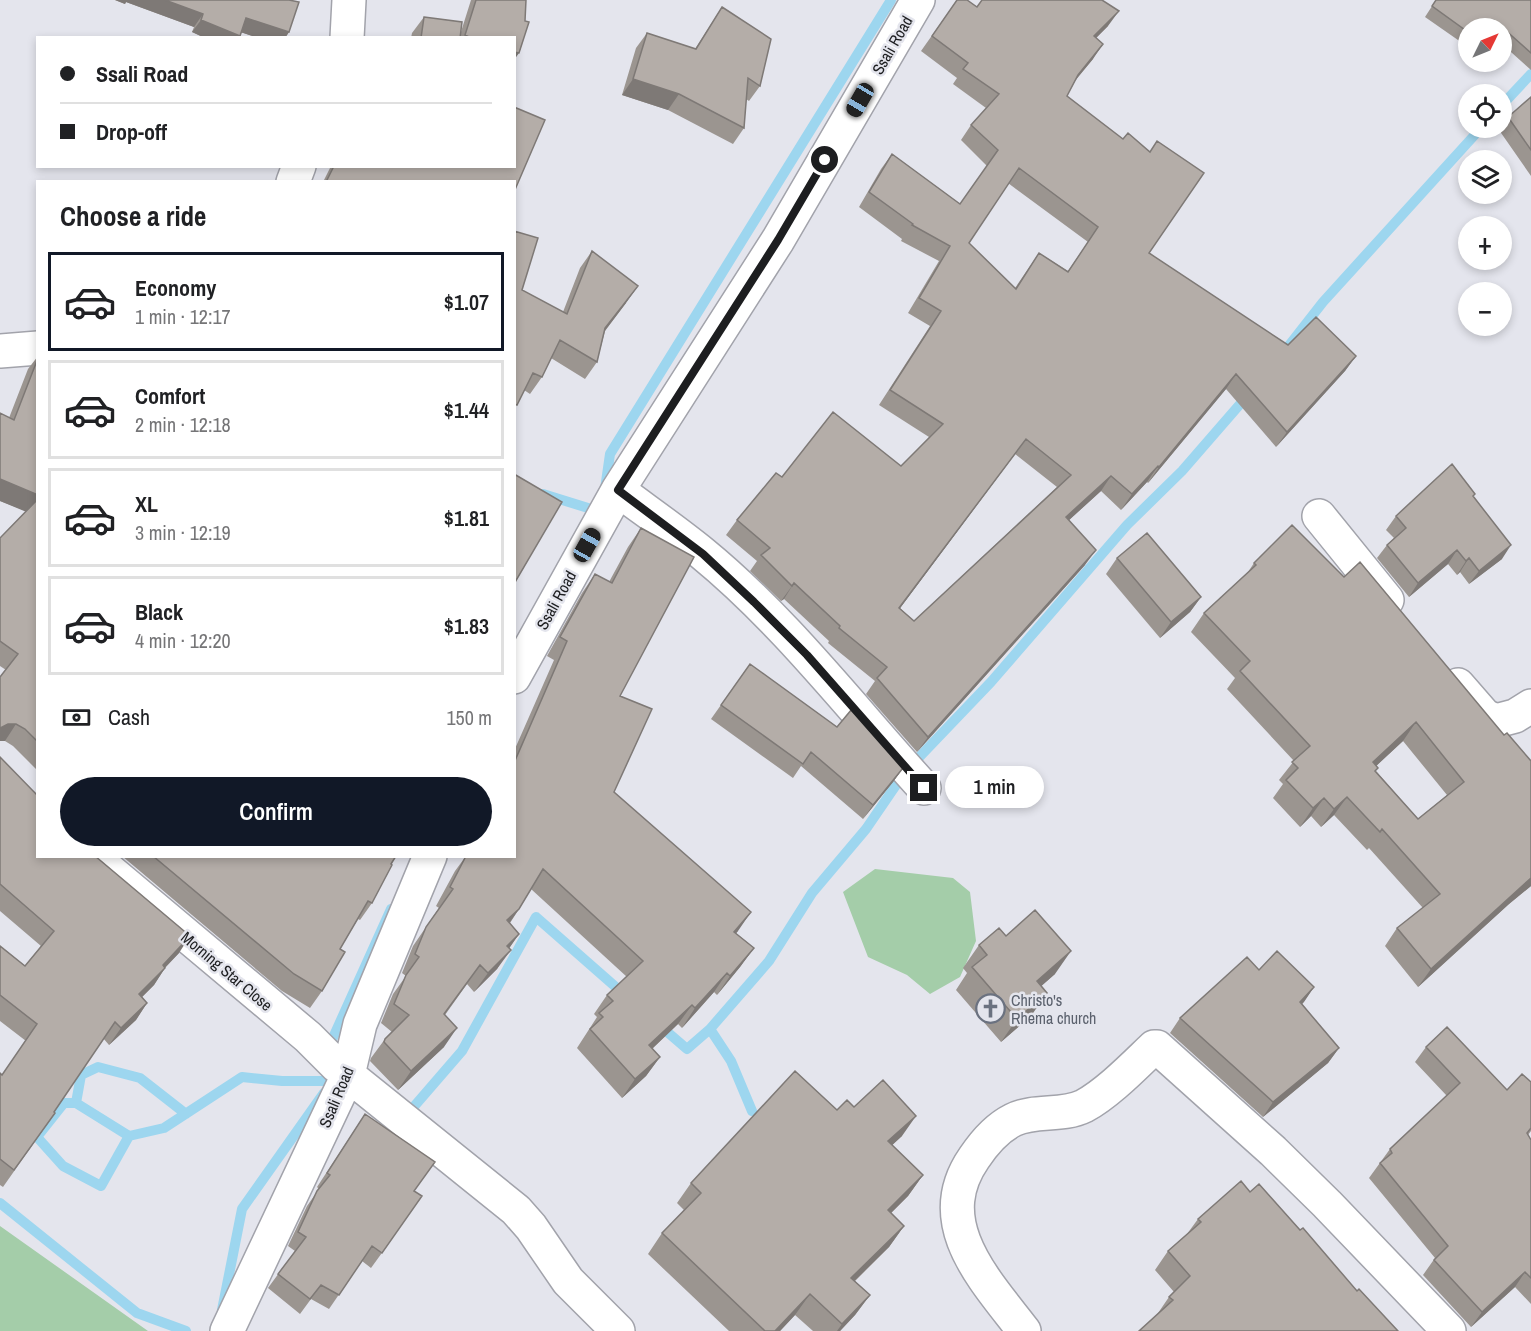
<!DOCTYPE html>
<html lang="en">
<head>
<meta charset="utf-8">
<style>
	body { margin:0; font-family:"Archivo Narrow",sans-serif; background:#f2f2f2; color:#202124; height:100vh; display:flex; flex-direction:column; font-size:22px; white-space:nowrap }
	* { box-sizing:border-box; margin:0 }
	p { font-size:20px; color:#757577 }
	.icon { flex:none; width:33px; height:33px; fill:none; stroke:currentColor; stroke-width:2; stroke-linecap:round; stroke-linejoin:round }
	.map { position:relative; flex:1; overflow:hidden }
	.side { position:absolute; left:36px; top:180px; width:480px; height:678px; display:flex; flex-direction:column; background:#fff; border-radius:0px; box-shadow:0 3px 9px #0003 }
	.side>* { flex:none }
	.top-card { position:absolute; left:36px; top:36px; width:480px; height:132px; border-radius:0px; box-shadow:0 3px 9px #0003; display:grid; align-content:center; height:132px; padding:0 24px; background:#fff }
	.needle { width:39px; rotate:47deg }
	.tools { position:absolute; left:1458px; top:18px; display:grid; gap:12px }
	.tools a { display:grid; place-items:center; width:54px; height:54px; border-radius:50%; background:#fff; box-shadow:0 3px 9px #0003; font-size:30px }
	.end { position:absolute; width:27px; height:27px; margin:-14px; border:8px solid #1d1e20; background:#fff; box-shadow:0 0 0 3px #fff }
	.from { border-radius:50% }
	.bubble { position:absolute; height:42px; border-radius:21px; background:#fff; box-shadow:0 3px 9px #0003; font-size:20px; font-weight:600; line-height:42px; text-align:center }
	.car { position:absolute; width:18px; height:36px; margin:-18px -9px; border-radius:8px; box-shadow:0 0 4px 2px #0007; background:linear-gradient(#222 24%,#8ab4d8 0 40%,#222 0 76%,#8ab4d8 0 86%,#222 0) }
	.top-card b { display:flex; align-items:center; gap:21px; height:57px; font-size:22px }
	.top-card b+b { border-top:2px solid #e0e0e0 }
	.top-card i { width:15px; height:15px; background:#202124 }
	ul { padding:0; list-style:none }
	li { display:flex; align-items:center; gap:18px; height:99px; margin:0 12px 9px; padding:0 12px; border:3px solid #e0e0e0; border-radius:0px }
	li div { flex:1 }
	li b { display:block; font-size:22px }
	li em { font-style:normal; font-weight:600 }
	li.selected { border-color:#111827 }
	li>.icon { width:54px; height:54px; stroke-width:1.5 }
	h2 { padding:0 24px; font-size:27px; line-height:72px }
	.pay { display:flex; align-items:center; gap:15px; height:66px; padding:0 24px; font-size:22px }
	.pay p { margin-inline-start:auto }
	.action { display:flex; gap:12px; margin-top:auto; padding:12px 24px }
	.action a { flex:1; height:69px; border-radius:36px; background:#111827; color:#fff; font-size:24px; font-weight:600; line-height:69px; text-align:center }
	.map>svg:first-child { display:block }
	.green { fill:#a4cda9 }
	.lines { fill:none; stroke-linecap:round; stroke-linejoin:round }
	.stream { stroke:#9dd6ef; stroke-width:10 }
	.minor-casing { stroke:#a2a3ab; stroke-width:36 }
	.minor { stroke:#fff; stroke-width:33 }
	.wall { fill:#9b9590; fill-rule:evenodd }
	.shaded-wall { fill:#7e7976 }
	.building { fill:#b4ada8; stroke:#7e7976; stroke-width:1.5; fill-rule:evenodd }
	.route { stroke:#1d1e20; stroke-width:8 }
	.labels { text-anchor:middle; stroke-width:5; stroke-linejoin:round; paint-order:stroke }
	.street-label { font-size:16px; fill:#1d1e20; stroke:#e4e5ed }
	.worship-label { font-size:16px; fill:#5b616d; stroke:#e4e5ed; text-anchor:start }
</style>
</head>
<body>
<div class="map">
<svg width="1531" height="1331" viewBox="0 0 1531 1331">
	<rect width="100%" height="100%" fill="#e4e5ed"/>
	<path class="green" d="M 875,869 L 953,878 L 970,892 L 976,941 L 960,977 L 930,994 L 907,975 L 868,957 L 843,892 Z
		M 0,1226 L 148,1331 L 0,1331 Z"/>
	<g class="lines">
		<path class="stream" d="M 1502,105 L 1531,74
			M 1287,348 L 1323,302 L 1481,128
			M 605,489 L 610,454 L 891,0
			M 543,494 L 601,512
			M 658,1024 L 687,1049 L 710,1029 L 769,961 L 812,893 L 866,829 L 905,772 L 991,682 L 1127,525 L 1182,471 L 1248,395
			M 710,1029 L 731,1061 L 752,1111
			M 327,1051 L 391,909
			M 76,1103 L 81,1075 L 98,1067 L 140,1078 L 186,1114
			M 411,1110 L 462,1051 L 536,917 L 626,996
			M 129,1136 L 101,1186 L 63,1166 L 37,1137 L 64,1103 L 76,1103 L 129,1136 L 164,1128 L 242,1077 L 282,1081 L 332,1081
			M 0,1203 L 137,1313 L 186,1331
			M 222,1310 L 242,1209 L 324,1093"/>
		<defs>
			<path id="minor" d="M 347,38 L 349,0
				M 293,182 L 299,166
				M 0,351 L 38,348
				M 618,490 C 646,511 675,531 702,553 C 784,620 853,710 924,788
				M 1319,516 L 1387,600
				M 514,677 L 618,490 L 778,240 L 918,0
				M 1458,685 L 1485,716 L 1496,721 L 1515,716 L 1531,706
				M 92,856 L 308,1037 L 337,1066 L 516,1210 L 531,1227 L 568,1281 L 618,1331
				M 227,1331 L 348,1075 L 360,1024 L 430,856
				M 1024,1331 C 985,1280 929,1223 974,1158 C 984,1143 997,1128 1013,1120 C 1035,1109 1062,1117 1084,1106 C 1108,1093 1134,1066 1154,1047 L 1157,1047 L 1273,1151 L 1327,1204 L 1449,1331"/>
		</defs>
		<use href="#minor" class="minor-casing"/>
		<use href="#minor" class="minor"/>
	</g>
	<path class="wall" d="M 115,0 L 289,0 L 289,32 L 285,38 L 258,38 L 241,32 L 239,38 L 205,38 L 192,32 L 194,27 L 126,2 L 125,4 Z
		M 471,0 L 526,0 L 514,38 L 411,38 L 412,33 L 424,17 L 460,35 Z
		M 957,0 L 977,7 L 982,0 L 1108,26 L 1096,38 L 1093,59 L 1075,81 L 1067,96 L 1149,253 L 1288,345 L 1356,356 L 1345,371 L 1276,447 L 1226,389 L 1148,483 L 1147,482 L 1121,510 L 1101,491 L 1069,520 L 1085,565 L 917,752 L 866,694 L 875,681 L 828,643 L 829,641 L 784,599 L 781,601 L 750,571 L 757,561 L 726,535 L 737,520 L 782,477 L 901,466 L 929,437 L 879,405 L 930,326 L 908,313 L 939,261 L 901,241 L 902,239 L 859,207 L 881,169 L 892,154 L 960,204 L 987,166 L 961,140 L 971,125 L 986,108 L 953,84 L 957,78 L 921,51 ZM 1008,183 L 1088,242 L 1068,271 L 1039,253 L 1015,288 L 969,243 ZM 1015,454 L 1057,487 L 914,621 L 900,608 Z
		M 1436,0 L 1531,0 L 1531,70 L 1502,44 L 1502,28 L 1468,28 L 1468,47 L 1425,17 Z
		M 722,7 L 760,86 L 749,101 L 746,99 L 744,128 L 733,144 L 668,110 L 622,95 L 636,48 L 647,33 L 695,49 Z
		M 1531,97 L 1531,176 L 1499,130 L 1508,117 Z
		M 331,166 L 514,166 L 514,182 L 323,182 Z
		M 514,231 L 522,290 L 563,312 L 580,268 L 592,251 L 626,303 L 605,331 L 597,362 L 585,379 L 551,358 L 542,377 L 530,394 L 524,390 L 514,408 Z
		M 38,356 L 38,771 L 13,746 L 5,741 L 6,670 L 0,666 L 0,538 L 26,511 L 0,501 L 0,413 L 9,418 L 28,369 Z
		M 1473,497 L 1502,559 L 1469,584 L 1460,572 L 1457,575 L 1448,564 L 1409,597 L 1377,558 L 1387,545 L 1394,538 L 1386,530 L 1396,516 Z
		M 641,528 L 620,696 L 614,792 L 738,931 L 736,933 L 754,948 L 740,967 L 717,995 L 714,992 L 682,1028 L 678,1024 L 652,1049 L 660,1057 L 646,1076 L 622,1098 L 577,1048 L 597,1017 L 594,1014 L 607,995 L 627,977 L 531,889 L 519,909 L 510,923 L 519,934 L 509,948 L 497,969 L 474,992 L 467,984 L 445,1015 L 444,1047 L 398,1090 L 370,1061 L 371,1058 L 385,1039 L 392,1032 L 381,1023 L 393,994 L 406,976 L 402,973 L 413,946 L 439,908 L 436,906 L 455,871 L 466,856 L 514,856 L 514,751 L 554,660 L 547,656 L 582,593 L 595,574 L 609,582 L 628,547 Z
		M 1117,558 L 1201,597 L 1190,612 L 1160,638 L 1106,574 Z
		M 1254,563 L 1504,735 L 1531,761 L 1531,886 L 1509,904 L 1418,987 L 1385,946 L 1397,928 L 1423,908 L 1369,848 L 1367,850 L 1334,815 L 1321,827 L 1311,816 L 1300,827 L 1273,798 L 1283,784 L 1279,780 L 1294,761 L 1227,689 L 1235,678 L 1191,632 L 1204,613 L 1248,572 ZM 1403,741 L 1447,795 L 1418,819 L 1376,771 L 1376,766 Z
		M 750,664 L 837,727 L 903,768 L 893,782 L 863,819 L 801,766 L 793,778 L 711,719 Z
		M 0,757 L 179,953 L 165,968 L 154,985 L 142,997 L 147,1003 L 136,1020 L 109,1045 L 103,1038 L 54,1112 L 55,1113 L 3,1187 L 0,1185 L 0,1073 L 2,1075 L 26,1041 L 0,1021 L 0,946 L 25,966 L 41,946 L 0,911 Z
		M 122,856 L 396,856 L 391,864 L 372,903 L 360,920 L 358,919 L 340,949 L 322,991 L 310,1008 L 282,991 Z
		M 1006,936 L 1055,974 L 1041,986 L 1031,1016 L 1001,1042 L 956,990 L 967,973 L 963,968 L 979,945 Z
		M 1259,970 L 1314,987 L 1302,1004 L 1339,1048 L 1328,1063 L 1263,1117 L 1170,1033 L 1180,1018 Z
		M 1426,1047 L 1507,1090 L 1531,1082 L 1531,1131 L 1528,1135 L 1531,1140 L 1531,1304 L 1515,1287 L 1471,1327 L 1423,1275 L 1435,1258 L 1369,1178 L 1390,1149 L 1447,1096 L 1415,1062 Z
		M 854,1107 L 902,1136 L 892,1145 L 923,1175 L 908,1196 L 891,1213 L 904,1226 L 889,1247 L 855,1281 L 870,1295 L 855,1315 L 840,1331 L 813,1331 L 795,1315 L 780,1331 L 729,1331 L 648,1254 L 662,1233 L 684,1210 L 677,1203 L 691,1183 L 837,1110 Z
		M 365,1114 L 414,1191 L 392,1239 L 371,1268 L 362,1261 L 329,1309 L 311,1299 L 300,1314 L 268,1288 L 295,1251 L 288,1246 L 307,1206 L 319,1189 L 317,1187 Z
		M 1250,1192 L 1300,1230 L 1357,1291 L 1398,1331 L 1156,1316 L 1169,1297 L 1174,1292 L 1155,1270 L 1168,1251 L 1187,1234 L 1198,1219 Z"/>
	<path class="shaded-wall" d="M 115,0 L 165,0 L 203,14 L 194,27 L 126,2 L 125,4 Z
		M 1119,11 L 1108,26 L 1083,51 L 1094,36 Z
		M 246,18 L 289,32 L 285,38 L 258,38 L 237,31 Z
		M 201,20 L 240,36 L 239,38 L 205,38 L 192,32 Z
		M 1103,44 L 1093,59 L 1067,90 L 1078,75 Z
		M 514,52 L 519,53 L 514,60 Z
		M 633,79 L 679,94 L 668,110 L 622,95 Z
		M 638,286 L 626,303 L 594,345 L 605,328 Z
		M 1356,356 L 1345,371 L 1276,447 L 1287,432 Z
		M 1236,374 L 1226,389 L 1148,483 L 1159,467 Z
		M 1026,439 L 1015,454 L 889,623 L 899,608 Z
		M 1158,466 L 1147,482 L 1121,510 L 1132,494 Z
		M 1111,476 L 1101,491 L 1056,532 L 1066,517 Z
		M 0,479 L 38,495 L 38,501 L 29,513 L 0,501 Z
		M 1511,545 L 1502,559 L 1469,584 L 1479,571 Z
		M 1096,550 L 1085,565 L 917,752 L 928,737 Z
		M 1457,550 L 1448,564 L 1409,597 L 1418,583 Z
		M 1469,558 L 1460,572 L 1457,575 L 1466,561 Z
		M 794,583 L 784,599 L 781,601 L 792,586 Z
		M 1201,597 L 1190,612 L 1160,638 L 1171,622 Z
		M 1416,722 L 1403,741 L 1360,781 L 1373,762 Z
		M 8,724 L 16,724 L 5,741 L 0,741 L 0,728 Z
		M 903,768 L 893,782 L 863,819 L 873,805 Z
		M 1347,797 L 1334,815 L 1321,827 L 1334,809 Z
		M 1324,798 L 1311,816 L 1300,827 L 1313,808 Z
		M 1531,878 L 1531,886 L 1509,904 L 1418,987 L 1431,969 Z
		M 519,909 L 506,928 L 507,920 Z
		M 751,912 L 738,931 L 721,951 L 734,932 Z
		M 519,934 L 506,953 L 507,946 Z
		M 190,936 L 179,953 L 151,982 L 163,965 Z
		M 754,948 L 740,967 L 717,995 L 730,976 Z
		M 511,950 L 497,969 L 474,992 L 488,973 Z
		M 1071,951 L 1055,974 L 1021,1004 L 1037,981 Z
		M 165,968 L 154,985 L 128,1011 L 139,994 Z
		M 727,973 L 714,992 L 682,1028 L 695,1008 Z
		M 1314,987 L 1304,1002 L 1290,1016 L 1300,1002 Z
		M 1047,993 L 1031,1016 L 1001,1042 L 1017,1019 Z
		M 147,1003 L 136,1020 L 109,1045 L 121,1028 Z
		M 692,1005 L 678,1024 L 636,1064 L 649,1045 Z
		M 457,1028 L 444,1047 L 398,1090 L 411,1071 Z
		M 1339,1048 L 1328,1063 L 1263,1117 L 1273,1102 Z
		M 660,1057 L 646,1076 L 622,1098 L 635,1079 Z
		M 916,1116 L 902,1136 L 874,1162 L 888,1141 Z
		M 923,1175 L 908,1196 L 873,1231 L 888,1210 Z
		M 904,1226 L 889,1247 L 837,1298 L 851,1278 Z
		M 1525,1272 L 1515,1287 L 1471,1327 L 1482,1312 Z
		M 810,1294 L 795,1315 L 780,1331 L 775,1331 Z
		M 870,1295 L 855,1315 L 840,1331 L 837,1331 L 842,1324 Z"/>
	<path class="building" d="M 165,0 L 289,0 L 299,2 L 289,32 L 246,18 L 240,36 L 201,20 L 203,14 Z
		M 476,0 L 526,0 L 525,21 L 529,22 L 519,53 L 514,52 L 514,38 L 471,38 L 465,35 Z
		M 957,0 L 967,0 L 977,7 L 982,0 L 1102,0 L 1119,11 L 1094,36 L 1103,44 L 1078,75 L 1067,96 L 1123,139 L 1128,133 L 1150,152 L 1157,141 L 1204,173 L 1149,253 L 1288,345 L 1316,317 L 1356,356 L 1287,432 L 1236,374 L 1159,467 L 1158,466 L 1132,494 L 1111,476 L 1066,517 L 1096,550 L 928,737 L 877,678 L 887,667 L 839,628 L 840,626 L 794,583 L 792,586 L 761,555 L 770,548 L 737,520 L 776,473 L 782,477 L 833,412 L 901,466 L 943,424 L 890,390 L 941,311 L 919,298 L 950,246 L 912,225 L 913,224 L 869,192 L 892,154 L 960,204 L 998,150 L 971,125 L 999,94 L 963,69 L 968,63 L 932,36 ZM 1019,168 L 1098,227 L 1068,272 L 1039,253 L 1016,289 L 969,243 ZM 1026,439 L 1071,475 L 914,621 L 899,608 Z
		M 1436,0 L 1531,0 L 1531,53 L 1494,20 L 1488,28 L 1468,28 L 1468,32 L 1432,6 Z
		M 722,7 L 771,39 L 760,86 L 748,78 L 744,128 L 679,94 L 633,79 L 647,33 L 696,49 Z
		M 424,17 L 462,22 L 460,38 L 421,38 Z
		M 1531,97 L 1531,150 L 1508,117 Z
		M 514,107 L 545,120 L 514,192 L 514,182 L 326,182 L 334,166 L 514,166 Z
		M 514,231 L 538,238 L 522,290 L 567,314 L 592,251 L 638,286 L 605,328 L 597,362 L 560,340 L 542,377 L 533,373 L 517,405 L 514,404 Z
		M 38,358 L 38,495 L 0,479 L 0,413 L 14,420 Z
		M 1452,464 L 1475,494 L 1473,496 L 1511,545 L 1479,571 L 1469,558 L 1466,561 L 1457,550 L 1418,583 L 1387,545 L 1406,528 L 1396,516 Z
		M 514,474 L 562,502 L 514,584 Z
		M 38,499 L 38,742 L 25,729 L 16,724 L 8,724 L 0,728 L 0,677 L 18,654 L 0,641 L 0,538 Z
		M 1292,525 L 1344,577 L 1360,562 L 1504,735 L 1507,733 L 1531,761 L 1531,878 L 1431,969 L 1397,928 L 1440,894 L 1382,829 L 1380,832 L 1347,797 L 1334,809 L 1324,798 L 1313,808 L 1286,780 L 1298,768 L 1292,762 L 1310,746 L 1240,671 L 1250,661 L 1204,613 L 1256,565 L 1254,563 ZM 1416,722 L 1464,782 L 1418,819 L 1375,771 L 1378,768 L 1373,762 Z
		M 641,528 L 694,557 L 620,696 L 652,709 L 614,792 L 751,912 L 734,932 L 754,948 L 730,976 L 727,973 L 695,1008 L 692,1005 L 649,1045 L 660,1057 L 635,1079 L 590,1029 L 603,1017 L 599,1013 L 613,1001 L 607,995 L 643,961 L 543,869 L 519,909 L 507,920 L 519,934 L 507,946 L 511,950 L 488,973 L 480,965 L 444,1014 L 457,1028 L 411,1071 L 384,1042 L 385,1039 L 409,1015 L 394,1004 L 406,975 L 419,957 L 415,954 L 426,927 L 453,889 L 450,887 L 466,856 L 514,856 L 514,763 L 567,641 L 560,637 L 595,574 L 612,583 Z
		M 1147,533 L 1201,597 L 1171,622 L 1117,558 Z
		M 750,664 L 837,727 L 852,709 L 903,768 L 873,805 L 811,752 L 803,764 L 721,705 Z
		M 0,757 L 38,796 L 38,856 L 95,856 L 190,936 L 163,965 L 165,968 L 139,994 L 147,1003 L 121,1028 L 115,1022 L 54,1112 L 55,1113 L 14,1170 L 0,1159 L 0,1073 L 2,1075 L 37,1024 L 0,995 L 0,946 L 25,966 L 54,931 L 0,884 Z
		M 153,856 L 396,856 L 391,864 L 392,865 L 372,903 L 368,901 L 340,949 L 345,952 L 322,991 L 294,974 Z
		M 1035,910 L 1071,951 L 1037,981 L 1047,993 L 1017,1019 L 972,967 L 987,955 L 979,945 L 999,928 L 1006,936 Z
		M 1277,951 L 1314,987 L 1300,1002 L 1339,1048 L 1273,1102 L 1180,1018 L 1247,957 L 1259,970 Z
		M 1447,1027 L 1507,1090 L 1522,1074 L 1531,1082 L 1531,1128 L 1527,1133 L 1531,1140 L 1531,1278 L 1525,1272 L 1482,1312 L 1434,1260 L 1448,1246 L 1380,1163 L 1392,1153 L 1390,1149 L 1460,1083 L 1426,1047 Z
		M 795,1071 L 837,1110 L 847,1100 L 854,1107 L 883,1080 L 916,1116 L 888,1141 L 923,1175 L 888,1210 L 904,1226 L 851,1278 L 870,1295 L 842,1324 L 810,1294 L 775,1331 L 765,1331 L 662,1233 L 701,1193 L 691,1183 Z
		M 365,1114 L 435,1162 L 414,1191 L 422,1196 L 382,1253 L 372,1246 L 339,1295 L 321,1285 L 310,1299 L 278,1274 L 306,1237 L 298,1232 L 317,1191 L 330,1175 L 327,1173 Z
		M 1241,1181 L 1250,1192 L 1259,1184 L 1300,1230 L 1303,1228 L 1357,1291 L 1359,1289 L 1398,1331 L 1139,1331 L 1173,1300 L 1169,1297 L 1190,1276 L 1168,1251 L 1201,1222 L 1198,1219 Z"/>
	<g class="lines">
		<path class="route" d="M 825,160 L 778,240 L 618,490 L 703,554 L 754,602 L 807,655 L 924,788"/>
	</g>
	<defs>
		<symbol id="church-ring" viewBox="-11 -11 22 22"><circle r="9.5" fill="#e4e5ed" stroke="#6b7280" stroke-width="1.5"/><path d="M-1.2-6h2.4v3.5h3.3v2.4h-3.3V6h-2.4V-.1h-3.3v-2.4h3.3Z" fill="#6b7280"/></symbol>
	</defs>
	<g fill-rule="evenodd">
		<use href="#church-ring" x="974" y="992" width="33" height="33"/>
	</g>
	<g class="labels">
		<g class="street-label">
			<text transform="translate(892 45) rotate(-60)" y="6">Ssali Road</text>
			<text transform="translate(556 600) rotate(-61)" y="6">Ssali Road</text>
			<text transform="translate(227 971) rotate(40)" y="6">Morning Star Close</text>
			<text transform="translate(336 1097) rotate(-67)" y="6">Ssali Road</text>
		</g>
		<g class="worship-label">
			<text x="1011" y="1006">Christo's<tspan x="1011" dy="18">Rhema church</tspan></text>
		</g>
	</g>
</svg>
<div class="tools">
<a><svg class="needle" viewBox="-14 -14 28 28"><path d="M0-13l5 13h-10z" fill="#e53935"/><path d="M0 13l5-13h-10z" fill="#757577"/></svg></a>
<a><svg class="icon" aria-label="locate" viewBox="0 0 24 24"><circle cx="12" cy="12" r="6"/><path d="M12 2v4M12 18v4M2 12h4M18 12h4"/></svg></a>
<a><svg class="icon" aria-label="layers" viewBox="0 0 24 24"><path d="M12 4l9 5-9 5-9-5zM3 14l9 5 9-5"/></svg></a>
<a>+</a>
<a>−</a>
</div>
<i class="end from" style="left:825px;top:160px"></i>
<i class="end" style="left:924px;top:788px"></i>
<div class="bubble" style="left:945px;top:766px;width:99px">1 min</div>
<i class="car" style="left:860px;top:100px;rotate:210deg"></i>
<i class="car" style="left:587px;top:545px;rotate:29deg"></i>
<div class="top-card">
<b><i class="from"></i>Ssali Road</b>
<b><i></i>Drop-off</b>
</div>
<section class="side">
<h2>Choose a ride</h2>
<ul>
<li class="selected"><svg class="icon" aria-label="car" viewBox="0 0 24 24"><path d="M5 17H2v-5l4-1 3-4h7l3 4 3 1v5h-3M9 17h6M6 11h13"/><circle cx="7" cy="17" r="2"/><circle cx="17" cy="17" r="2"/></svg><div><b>Economy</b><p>1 min · 12:17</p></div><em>$1.07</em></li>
<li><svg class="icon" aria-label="car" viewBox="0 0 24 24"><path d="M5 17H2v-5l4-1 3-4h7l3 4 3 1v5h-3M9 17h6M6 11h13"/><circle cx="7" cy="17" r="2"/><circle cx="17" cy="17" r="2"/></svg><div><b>Comfort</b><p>2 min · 12:18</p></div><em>$1.44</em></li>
<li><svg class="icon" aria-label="car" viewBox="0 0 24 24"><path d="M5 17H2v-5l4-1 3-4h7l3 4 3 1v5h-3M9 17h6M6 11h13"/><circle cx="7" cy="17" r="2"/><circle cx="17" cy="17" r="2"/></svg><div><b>XL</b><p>3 min · 12:19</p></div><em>$1.81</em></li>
<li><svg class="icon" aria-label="car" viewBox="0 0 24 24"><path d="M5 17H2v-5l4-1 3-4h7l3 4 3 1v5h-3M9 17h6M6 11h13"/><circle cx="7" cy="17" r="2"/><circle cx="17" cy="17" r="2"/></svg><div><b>Black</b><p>4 min · 12:20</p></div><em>$1.83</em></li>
</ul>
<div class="pay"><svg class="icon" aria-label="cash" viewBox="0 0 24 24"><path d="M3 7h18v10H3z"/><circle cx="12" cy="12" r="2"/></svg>Cash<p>150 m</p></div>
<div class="action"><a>Confirm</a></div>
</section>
</div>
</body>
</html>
